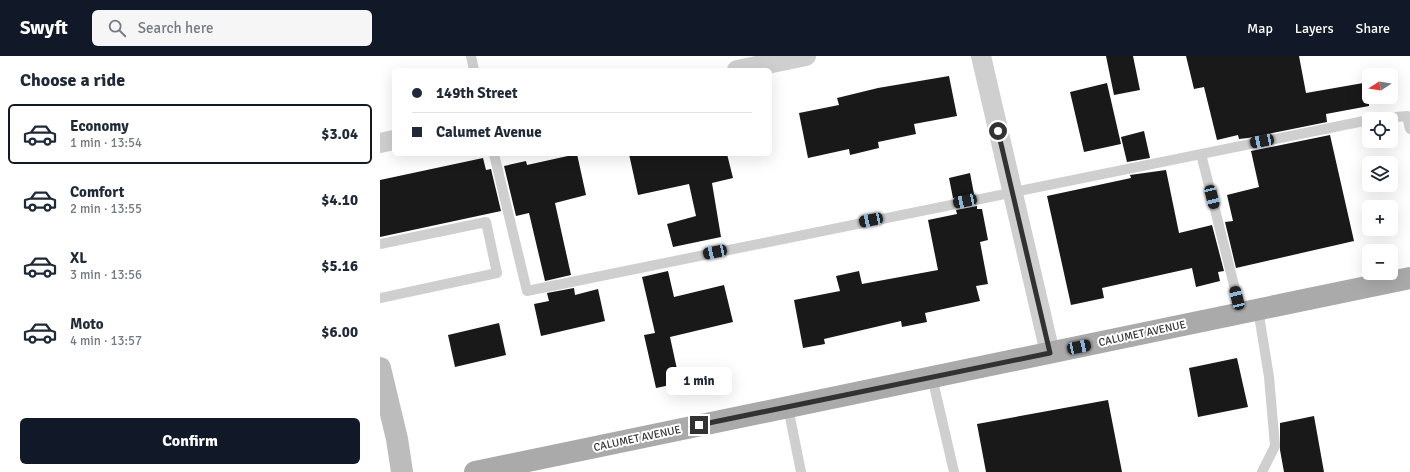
<!DOCTYPE html>
<html lang="en">
<head>
<meta charset="utf-8">
<style>
	body { margin:0; font-family:Signika,sans-serif; background:#f6f6f7; color:#1f2937; height:100vh; display:flex; flex-direction:column; font-size:15px; white-space:nowrap }
	* { box-sizing:border-box; margin:0 }
	p { font-size:13px; color:#747a83 }
	.icon { flex:none; width:22px; height:22px; fill:none; stroke:currentColor; stroke-width:2; stroke-linecap:round; stroke-linejoin:round }
	.map { position:relative; flex:1; overflow:hidden }
	.sheet { display:flex; flex-direction:column; background:#fff; width:380px }
	.sheet>* { flex:none }
	.hud { position:absolute; left:12px; top:12px; width:380px; height:88px; border-radius:6px; box-shadow:0 4px 16px #0002; display:grid; align-content:center; height:88px; padding:0 20px; background:#fff }
	.needle { width:26px; rotate:258deg }
	.tools { position:absolute; left:982px; top:12px; display:grid; gap:8px }
	.tools a { display:grid; place-items:center; width:36px; height:36px; border-radius:6px; background:#fff; box-shadow:0 4px 16px #0002; font-size:20px }
	.end { position:absolute; width:18px; height:18px; margin:-9px; border:5px solid #323232; background:#fff; box-shadow:0 0 0 2px #fff }
	.from { border-radius:50% }
	.bubble { position:absolute; height:28px; border-radius:6px; background:#fff; box-shadow:0 4px 16px #0002; font-size:13px; font-weight:700; line-height:28px; text-align:center }
	.car { position:absolute; width:12px; height:24px; margin:-12px -6px; border-radius:5px; box-shadow:0 0 3px 1px #0007; background:linear-gradient(#222 24%,#8ab4d8 0 40%,#222 0 76%,#8ab4d8 0 86%,#222 0) }
	.hud b { display:flex; align-items:center; gap:14px; height:38px; font-size:15px }
	.hud b+b { border-top:1px solid #e0e1e3 }
	.hud i { width:10px; height:10px; background:#1f2937 }
	ul { padding:0; list-style:none }
	li { display:flex; align-items:center; gap:12px; height:60px; margin:0 8px 6px; padding:0 12px; border:2px solid transparent; border-radius:6px }
	li div { flex:1 }
	li b { display:block; font-size:15px }
	li em { font-style:normal; font-weight:700 }
	li.on { border-color:#111827 }
	li>.icon { width:36px; height:36px; stroke-width:1.5 }
	h2 { padding:0 20px; font-size:18px; line-height:48px }
	.primary-button { display:flex; gap:8px; margin-top:auto; padding:8px 20px }
	.primary-button a { flex:1; height:46px; border-radius:6px; background:#111827; color:#fff; font-size:16px; font-weight:700; line-height:46px; text-align:center }
	header { display:flex; align-items:center; gap:24px; box-sizing:border-box; height:56px; padding:0 20px; background:#111827; color:#fff }
	header strong { font-size:19px }
	nav { display:flex; gap:22px; margin-inline-start:auto; font-size:14px }
	.search { width:280px; height:36px; background:#f6f6f7; display:flex; align-items:center; gap:10px; box-sizing:border-box; padding:0 14px; border-radius:6px; color:#747a83; font-size:15px }
	main { display:flex; flex:1; min-height:0 }
	.map>svg:first-child { display:block }
	.building { fill:#191919 }
	.lines { fill:none; stroke-linecap:round; stroke-linejoin:round }
	.lane { stroke:#cfcfcf; stroke-width:10 }
	.street { stroke:#cfcfcf; stroke-width:20 }
	.secondary { stroke:#bcbcbc; stroke-width:22 }
	.primary { stroke:#aaa; stroke-width:22 }
	.route { stroke:#323232; stroke-width:5 }
	.labels { text-anchor:middle; stroke-width:4; stroke-linejoin:round; paint-order:stroke }
	.street-label { font-size:11px; fill:#323232; stroke:#fff }
</style>
</head>
<body>
<header>
<strong>Swyft</strong>
<div class="search"><svg class="icon" aria-label="search" viewBox="0 0 24 24"><circle cx="10" cy="10" r="6"/><path d="M15 15l6 6"/></svg>Search here</div>
<nav><a>Map</a><a>Layers</a><a>Share</a></nav>
</header>
<main>
<section class="sheet">
<h2>Choose a ride</h2>
<ul>
<li class="on"><svg class="icon" aria-label="car" viewBox="0 0 24 24"><path d="M5 17H2v-5l4-1 3-4h7l3 4 3 1v5h-3M9 17h6M6 11h13"/><circle cx="7" cy="17" r="2"/><circle cx="17" cy="17" r="2"/></svg><div><b>Economy</b><p>1 min · 13:54</p></div><em>$3.04</em></li>
<li><svg class="icon" aria-label="car" viewBox="0 0 24 24"><path d="M5 17H2v-5l4-1 3-4h7l3 4 3 1v5h-3M9 17h6M6 11h13"/><circle cx="7" cy="17" r="2"/><circle cx="17" cy="17" r="2"/></svg><div><b>Comfort</b><p>2 min · 13:55</p></div><em>$4.10</em></li>
<li><svg class="icon" aria-label="car" viewBox="0 0 24 24"><path d="M5 17H2v-5l4-1 3-4h7l3 4 3 1v5h-3M9 17h6M6 11h13"/><circle cx="7" cy="17" r="2"/><circle cx="17" cy="17" r="2"/></svg><div><b>XL</b><p>3 min · 13:56</p></div><em>$5.16</em></li>
<li><svg class="icon" aria-label="car" viewBox="0 0 24 24"><path d="M5 17H2v-5l4-1 3-4h7l3 4 3 1v5h-3M9 17h6M6 11h13"/><circle cx="7" cy="17" r="2"/><circle cx="17" cy="17" r="2"/></svg><div><b>Moto</b><p>4 min · 13:57</p></div><em>$6.00</em></li>
</ul>
<div class="primary-button"><a>Confirm</a></div>
</section>
<div class="map">
<svg width="1030" height="416" viewBox="0 0 1030 416">
	<rect width="100%" height="100%" fill="#fff"/>
	<path class="building" d="M 726,0 L 753,0 L 760,34 L 734,39 Z
		M 806,0 L 919,0 L 926,37 L 989,26 L 989,50 L 946,58 L 947,66 L 868,82 L 859,83 L 858,79 L 837,84 L 824,31 L 814,33 Z
		M 569,20 L 577,60 L 534,68 L 536,78 L 498,86 L 499,92 L 470,99 L 469,93 L 428,102 L 419,57 L 459,49 L 457,42 L 498,32 Z
		M 727,27 L 741,88 L 704,96 L 690,36 Z
		M 764,75 L 770,102 L 747,106 L 741,81 Z
		M 950,79 L 974,185 L 856,212 L 845,166 L 853,165 L 847,139 L 879,131 L 871,95 Z
		M 197,98 L 206,139 L 175,147 L 191,219 L 165,225 L 149,157 L 136,160 L 124,110 L 146,105 L 147,109 Z
		M 249,98 L 347,98 L 353,122 L 332,127 L 341,181 L 293,191 L 287,168 L 316,160 L 309,128 L 258,139 Z
		M 103,102 L 106,114 L 111,113 L 121,155 L 0,181 L 0,124 Z
		M 786,114 L 799,177 L 832,169 L 844,215 L 838,216 L 840,225 L 816,231 L 812,212 L 722,232 L 724,242 L 691,249 L 667,140 L 751,122 L 750,119 Z
		M 590,117 L 594,138 L 573,142 L 569,122 Z
		M 597,150 L 597,153 L 602,153 L 608,184 L 600,186 L 608,228 L 596,230 L 600,245 L 545,257 L 547,266 L 522,271 L 521,265 L 444,283 L 445,288 L 423,292 L 414,244 L 460,235 L 456,220 L 479,215 L 482,228 L 558,214 L 548,164 L 577,158 L 576,154 Z
		M 288,215 L 294,241 L 344,229 L 353,266 L 290,281 L 300,327 L 276,332 L 264,279 L 275,277 L 262,221 Z
		M 194,232 L 195,239 L 218,233 L 225,265 L 161,280 L 154,248 L 169,245 L 167,237 Z
		M 119,267 L 126,299 L 75,311 L 68,279 Z
		M 857,302 L 868,351 L 818,361 L 809,312 Z
		M 728,344 L 742,416 L 606,416 L 597,368 Z
		M 934,360 L 944,416 L 904,416 L 900,394 L 900,367 Z"/>
	<g class="lines">
		<path class="lane" d="M 91,0 L 94,14
			M 994,63 L 1027,60 L 1030,73
			M 114,98 L 147,235 L 989,64
			M 821,98 L 861,257
			M 0,188 L 106,166 L 117,217 L 0,242
			M 878,253 L 889,321 L 895,390 L 882,416
			M 552,321 L 574,416
			M 408,351 L 421,416"/>
		<path class="street" d="M 601,0 L 670,297
			M 357,14 L 426,0
			M 0,87 L 14,84"/>
		<path class="secondary" d="M 0,312 L 17,383 L 22,416"/>
		<path class="primary" d="M 95,416 L 1030,222"/>
	</g>
	<g class="lines">
		<path class="route" d="M 319,369 L 670,297 L 618,75"/>
	</g>
	<g class="labels">
		<g class="street-label">
			<text transform="translate(762 277) rotate(-12)" y="4">CALUMET AVENUE</text>
			<text transform="translate(257 382) rotate(-12)" y="4">CALUMET AVENUE</text>
		</g>
	</g>
</svg>
<div class="tools">
<a><svg class="needle" viewBox="-14 -14 28 28"><path d="M0-13l5 13h-10z" fill="#e53935"/><path d="M0 13l5-13h-10z" fill="#747a83"/></svg></a>
<a><svg class="icon" aria-label="locate" viewBox="0 0 24 24"><circle cx="12" cy="12" r="6"/><path d="M12 2v4M12 18v4M2 12h4M18 12h4"/></svg></a>
<a><svg class="icon" aria-label="layers" viewBox="0 0 24 24"><path d="M12 4l9 5-9 5-9-5zM3 14l9 5 9-5"/></svg></a>
<a>+</a>
<a>−</a>
</div>
<i class="end from" style="left:618px;top:75px"></i>
<i class="end" style="left:319px;top:369px"></i>
<div class="bubble" style="left:286px;top:311px;width:66px">1 min</div>
<i class="car" style="left:882px;top:85px;rotate:259deg"></i>
<i class="car" style="left:832px;top:141px;rotate:166deg"></i>
<i class="car" style="left:585px;top:145px;rotate:258deg"></i>
<i class="car" style="left:491px;top:164px;rotate:258deg"></i>
<i class="car" style="left:335px;top:196px;rotate:258deg"></i>
<i class="car" style="left:857px;top:242px;rotate:346deg"></i>
<i class="car" style="left:699px;top:291px;rotate:78deg"></i>
<div class="hud">
<b><i class="from"></i>149th Street</b>
<b><i></i>Calumet Avenue</b>
</div>
</div>
</main>
</body>
</html>
